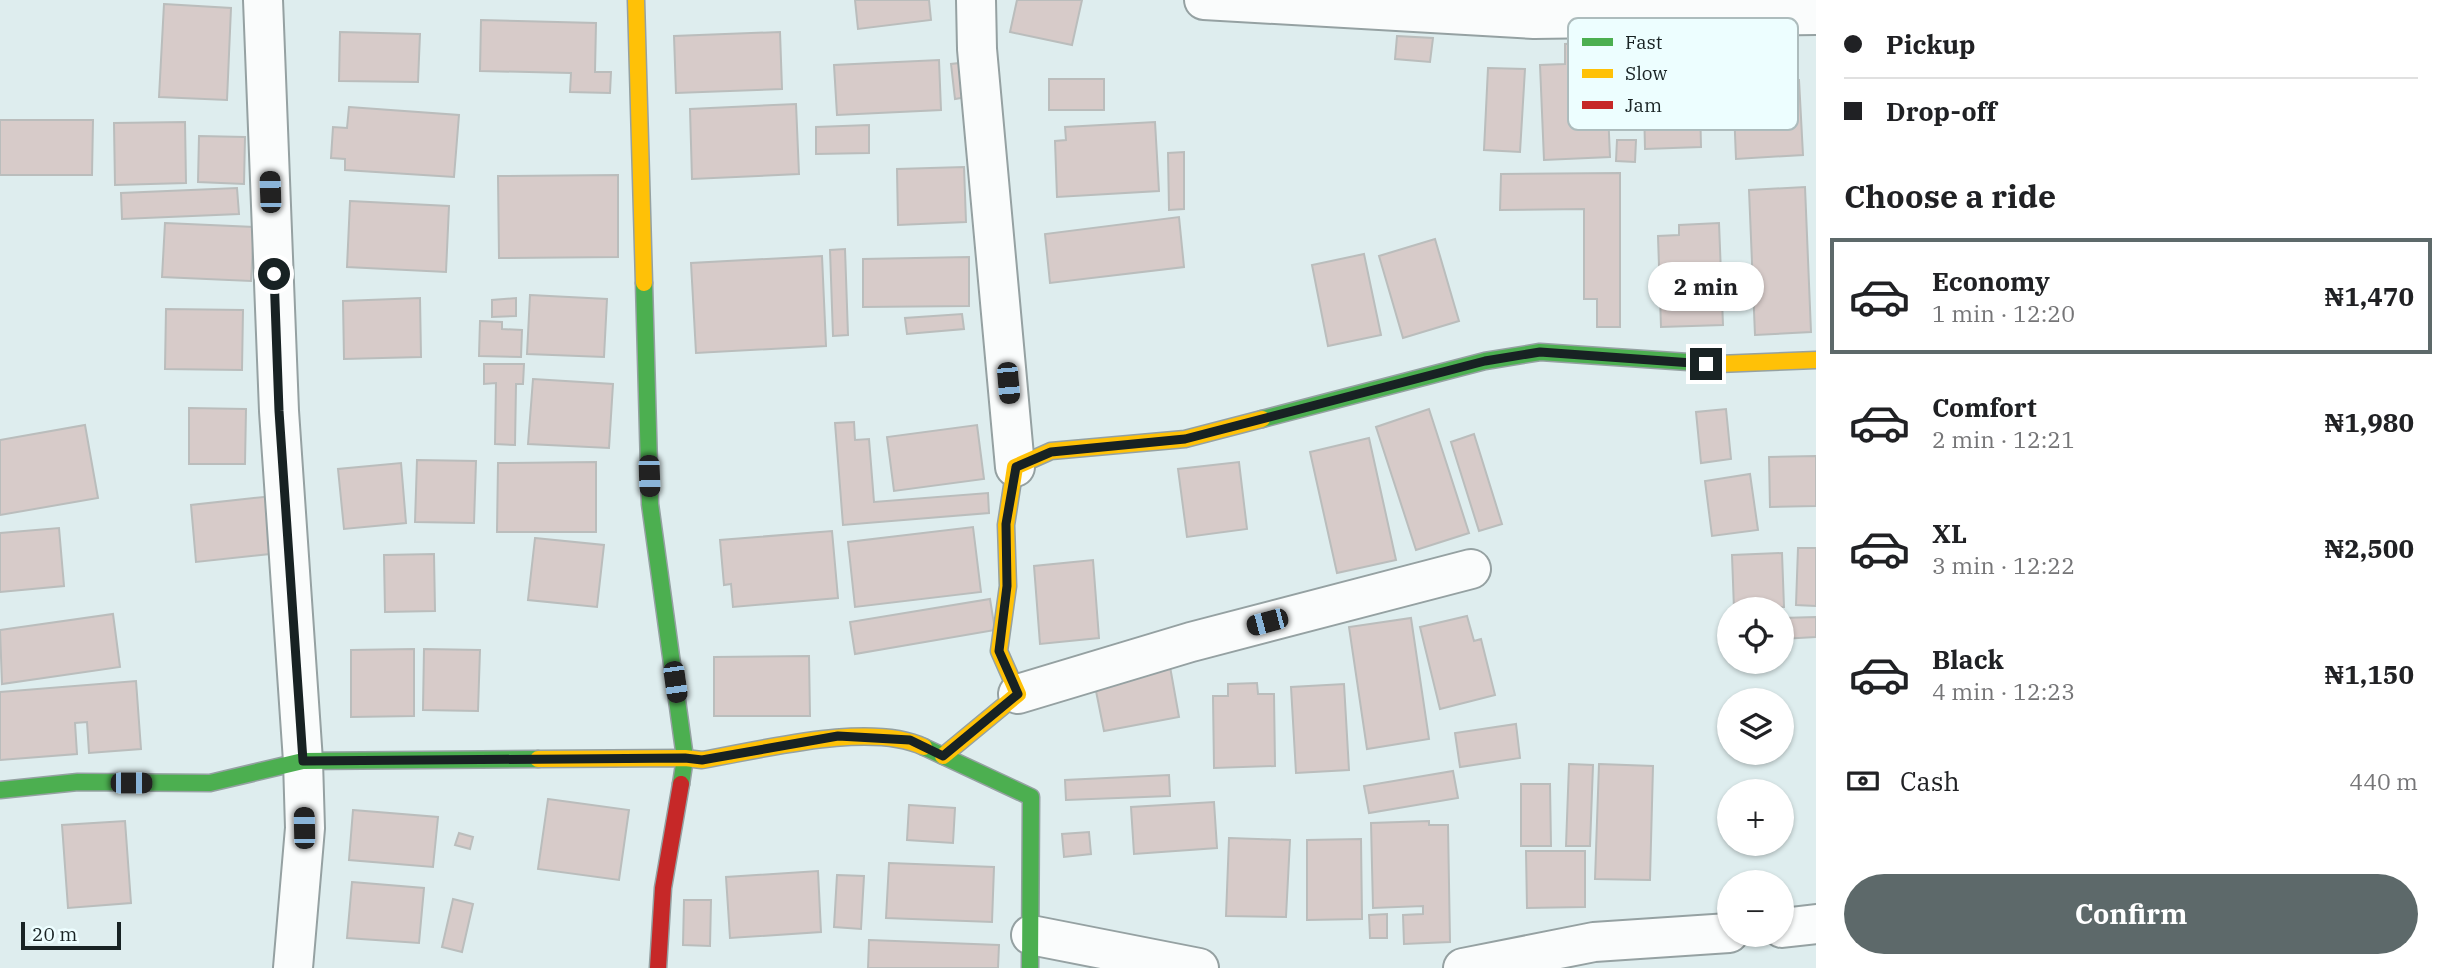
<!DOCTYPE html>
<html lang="en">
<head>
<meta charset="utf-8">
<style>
	body { margin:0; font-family:"IBM Plex Serif",serif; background:#f6f6f6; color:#202124; height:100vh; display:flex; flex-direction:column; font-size:26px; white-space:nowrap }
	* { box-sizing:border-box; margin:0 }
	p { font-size:23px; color:#757577 }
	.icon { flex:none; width:38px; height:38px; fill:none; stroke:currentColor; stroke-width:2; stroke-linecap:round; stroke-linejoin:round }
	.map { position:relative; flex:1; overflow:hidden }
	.details { display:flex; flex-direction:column; background:#fff; width:630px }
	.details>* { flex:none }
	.banner { display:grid; align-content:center; height:154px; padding:0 28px; background:#fff }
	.fabs { position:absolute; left:1717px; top:597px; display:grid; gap:14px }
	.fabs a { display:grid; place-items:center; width:77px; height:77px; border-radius:50%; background:#fff; box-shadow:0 2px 5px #0004; font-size:35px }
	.scale { position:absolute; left:21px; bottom:18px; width:100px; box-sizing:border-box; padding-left:7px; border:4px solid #182223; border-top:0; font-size:19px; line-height:24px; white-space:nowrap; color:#182223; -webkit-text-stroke:5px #edfeff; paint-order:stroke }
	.end { position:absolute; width:32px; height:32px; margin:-16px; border:9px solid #182223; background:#fff; box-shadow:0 0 0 4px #fff }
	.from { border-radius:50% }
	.bubble { position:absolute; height:49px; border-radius:24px; background:#fff; box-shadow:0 2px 5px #0004; font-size:23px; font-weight:800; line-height:49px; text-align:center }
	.car { position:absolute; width:21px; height:42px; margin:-21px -10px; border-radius:9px; box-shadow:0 0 5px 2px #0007; background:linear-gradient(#222 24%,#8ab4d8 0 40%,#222 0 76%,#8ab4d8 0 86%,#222 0) }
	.banner b { display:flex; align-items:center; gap:24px; height:66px; font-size:26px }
	.banner b+b { border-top:2px solid #e0e0e0 }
	.banner i { width:18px; height:18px; background:#202124 }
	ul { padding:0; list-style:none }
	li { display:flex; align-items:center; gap:21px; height:116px; margin:0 14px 10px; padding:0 14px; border:4px solid transparent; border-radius:0px }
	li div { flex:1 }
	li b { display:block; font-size:26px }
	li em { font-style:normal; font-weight:800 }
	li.selected { border-color:#5d696a }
	li>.icon { width:63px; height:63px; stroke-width:1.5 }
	h2 { padding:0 28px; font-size:32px; line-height:84px }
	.pay { display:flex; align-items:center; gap:18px; height:77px; padding:0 28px; font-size:26px }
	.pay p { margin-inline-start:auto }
	.primary-button { display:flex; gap:14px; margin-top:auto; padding:14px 28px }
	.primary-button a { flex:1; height:80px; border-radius:42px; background:#5d696a; color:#fff; font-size:28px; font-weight:800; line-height:80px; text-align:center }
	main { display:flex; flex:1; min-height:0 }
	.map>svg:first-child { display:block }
	.building { fill:#d7cbc9; stroke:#babdbc; stroke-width:2 }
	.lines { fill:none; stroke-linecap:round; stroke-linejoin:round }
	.street-casing { stroke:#95a1a2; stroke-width:42 }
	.fast-casing { stroke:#95a1a2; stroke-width:19 }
	.slow-casing { stroke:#95a1a2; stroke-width:19 }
	.jam-casing { stroke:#95a1a2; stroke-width:19 }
	.street { stroke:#fafcfc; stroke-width:38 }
	.fast { stroke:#4caf50; stroke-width:16 }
	.slow { stroke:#ffc107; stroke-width:16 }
	.jam { stroke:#c62828; stroke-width:16 }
	.route { stroke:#182223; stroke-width:9 }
	.key { fill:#edfeff; stroke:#adbcbd; stroke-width:2 }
	.key-label { font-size:19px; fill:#182223 }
</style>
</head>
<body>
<main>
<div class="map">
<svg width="1816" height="968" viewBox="0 0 1816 968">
	<rect width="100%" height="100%" fill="#deedee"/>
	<path class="building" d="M 855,0 L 929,0 L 931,20 L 858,29 Z
		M 1017,0 L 1082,0 L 1072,45 L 1010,32 Z
		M 164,4 L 231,8 L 227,100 L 159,97 Z
		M 481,20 L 596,23 L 595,72 L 611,72 L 610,93 L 570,92 L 571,73 L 480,71 Z
		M 340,32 L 420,34 L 418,82 L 339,81 Z
		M 780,32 L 782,89 L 676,93 L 674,36 Z
		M 1397,36 L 1433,38 L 1430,62 L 1395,59 Z
		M 1605,42 L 1610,157 L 1544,160 L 1540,65 L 1565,64 L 1565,44 Z
		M 939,60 L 941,110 L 837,115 L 834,65 Z
		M 1699,60 L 1701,147 L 1645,149 L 1643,62 Z
		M 968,62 L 973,96 L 955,99 L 951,64 Z
		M 1488,68 L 1525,69 L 1520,152 L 1484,150 Z
		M 1049,79 L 1104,79 L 1104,110 L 1049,110 Z
		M 1799,80 L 1803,155 L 1736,159 L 1733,84 Z
		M 796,104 L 799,174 L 692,179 L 690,109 Z
		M 349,107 L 459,115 L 454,177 L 345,170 L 345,159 L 331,158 L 333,127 L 347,128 Z
		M 0,120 L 93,120 L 92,175 L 0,175 Z
		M 185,122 L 186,183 L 115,185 L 114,123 Z
		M 1155,122 L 1159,191 L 1057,197 L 1055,141 L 1066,140 L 1065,127 Z
		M 869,125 L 869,153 L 816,154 L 816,127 Z
		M 199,136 L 245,137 L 244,184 L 198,182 Z
		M 1617,140 L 1636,140 L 1635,162 L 1616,161 Z
		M 1184,152 L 1184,209 L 1169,210 L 1168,153 Z
		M 964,167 L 966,222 L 898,225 L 897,169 Z
		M 1620,173 L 1620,327 L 1597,327 L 1597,299 L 1584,299 L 1584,209 L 1500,210 L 1501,174 Z
		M 618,175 L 618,257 L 499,258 L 498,176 Z
		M 1805,187 L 1811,332 L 1755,335 L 1749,190 Z
		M 237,188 L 239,214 L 122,219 L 121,193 Z
		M 350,201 L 449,206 L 446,272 L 347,267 Z
		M 1179,217 L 1184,267 L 1050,283 L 1045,234 Z
		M 165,223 L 254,227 L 251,281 L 162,277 Z
		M 1719,223 L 1723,325 L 1661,327 L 1658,236 L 1679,235 L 1679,225 Z
		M 1435,239 L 1459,321 L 1403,338 L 1379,256 Z
		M 845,249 L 848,335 L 833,336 L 830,250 Z
		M 1364,254 L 1381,335 L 1328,346 L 1312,265 Z
		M 822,256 L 826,346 L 696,353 L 691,263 Z
		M 969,257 L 969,306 L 863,307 L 863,259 Z
		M 530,295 L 607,299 L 604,357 L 527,354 Z
		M 420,298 L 421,357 L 344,359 L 343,301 Z
		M 516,298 L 516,316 L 492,317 L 492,300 Z
		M 166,309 L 243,310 L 242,370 L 165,369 Z
		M 962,314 L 964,329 L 907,334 L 905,318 Z
		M 480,321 L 502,322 L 502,329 L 522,330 L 521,357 L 479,356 Z
		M 484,364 L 524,364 L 523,384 L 516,384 L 515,445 L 495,444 L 496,383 L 484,384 Z
		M 533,379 L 613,384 L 609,448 L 528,444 Z
		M 189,408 L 246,409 L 245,464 L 189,464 Z
		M 1429,409 L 1469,533 L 1416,550 L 1376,427 Z
		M 1726,409 L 1731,459 L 1701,463 L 1696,412 Z
		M 854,422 L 855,440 L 869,439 L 874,502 L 988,493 L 989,513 L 843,525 L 835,423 Z
		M 85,425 L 98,498 L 0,515 L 0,440 Z
		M 977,425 L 984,479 L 894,491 L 887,437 Z
		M 1474,434 L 1502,524 L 1479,531 L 1451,442 Z
		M 1369,438 L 1396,560 L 1337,573 L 1310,452 Z
		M 1816,456 L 1816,506 L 1770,507 L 1769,457 Z
		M 417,460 L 476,461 L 474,523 L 415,522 Z
		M 596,462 L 596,532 L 497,532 L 498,463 Z
		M 1239,462 L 1247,529 L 1187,537 L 1178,469 Z
		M 401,463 L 406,523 L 344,529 L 338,469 Z
		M 1750,474 L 1758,530 L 1712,536 L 1705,481 Z
		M 273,496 L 279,553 L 196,562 L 191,505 Z
		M 973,527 L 981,592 L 855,607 L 848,542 Z
		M 59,528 L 64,586 L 0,592 L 0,533 Z
		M 832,531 L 838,598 L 733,607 L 731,584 L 724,585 L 720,540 Z
		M 535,538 L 604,545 L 597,607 L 528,600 Z
		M 1798,548 L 1816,548 L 1816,606 L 1796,605 Z
		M 1782,553 L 1784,607 L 1734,609 L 1732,555 Z
		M 434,554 L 435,611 L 385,612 L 384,555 Z
		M 1093,560 L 1099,638 L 1040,644 L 1034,566 Z
		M 990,599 L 995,630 L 855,654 L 850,622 Z
		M 113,614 L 120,667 L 2,684 L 0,630 Z
		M 1467,616 L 1474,641 L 1481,639 L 1495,695 L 1440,709 L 1420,627 Z
		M 1816,617 L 1816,637 L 1782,639 L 1782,618 Z
		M 1411,618 L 1429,739 L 1367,749 L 1349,627 Z
		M 414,649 L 414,716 L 351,717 L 351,650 Z
		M 424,649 L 480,650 L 478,711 L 423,710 Z
		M 809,656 L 810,716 L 714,716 L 714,657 Z
		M 1169,661 L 1179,717 L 1104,731 L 1093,676 Z
		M 136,681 L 141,749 L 89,753 L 87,722 L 75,723 L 77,754 L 0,760 L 0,692 Z
		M 1257,683 L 1258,694 L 1274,694 L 1275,766 L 1214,768 L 1213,696 L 1228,696 L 1228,684 Z
		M 1344,684 L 1349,770 L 1296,773 L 1291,687 Z
		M 1516,724 L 1520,758 L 1460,767 L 1455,733 Z
		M 1569,764 L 1593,765 L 1590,846 L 1566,846 Z
		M 1599,764 L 1653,766 L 1650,880 L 1595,879 Z
		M 1453,771 L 1458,798 L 1369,813 L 1364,786 Z
		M 1169,775 L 1170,796 L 1066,800 L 1065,780 Z
		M 1521,784 L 1550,784 L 1551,846 L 1521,846 Z
		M 548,799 L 629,810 L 619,880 L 538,869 Z
		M 1214,802 L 1217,848 L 1134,854 L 1131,807 Z
		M 909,805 L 955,808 L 953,843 L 907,840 Z
		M 353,810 L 438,817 L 433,867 L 349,860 Z
		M 125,821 L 131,903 L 68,908 L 62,825 Z
		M 1429,821 L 1429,825 L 1448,825 L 1450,942 L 1404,944 L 1403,915 L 1423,914 L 1423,906 L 1373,908 L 1371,823 Z
		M 1089,832 L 1091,854 L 1064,857 L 1062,834 Z
		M 459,833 L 473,837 L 470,849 L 455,845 Z
		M 1229,838 L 1290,840 L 1286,917 L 1226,916 Z
		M 1361,839 L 1362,919 L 1307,920 L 1307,840 Z
		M 1526,851 L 1585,851 L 1585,907 L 1527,908 Z
		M 889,863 L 994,867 L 992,922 L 886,918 Z
		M 818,871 L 821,932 L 730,938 L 726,877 Z
		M 837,875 L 864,876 L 861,929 L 834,927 Z
		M 352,882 L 424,888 L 419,943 L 347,938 Z
		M 453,899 L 473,904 L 462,952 L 442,947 Z
		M 684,900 L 711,900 L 710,946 L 683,945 Z
		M 1387,914 L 1387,938 L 1370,938 L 1369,915 Z
		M 869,940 L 999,945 L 998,968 L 868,968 Z"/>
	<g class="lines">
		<defs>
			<path id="street" d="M 263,0 L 279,411 L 303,761 L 305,828 L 293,968
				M 976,0 L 977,49 L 1015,467
				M 1204,0 L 1534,19 L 1816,15
				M 1018,694 L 1191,642 L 1471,569
				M 1782,928 L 1816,924
				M 1031,935 L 1199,968
				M 1463,968 L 1594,942 L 1729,933"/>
			<path id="fast" d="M 644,283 L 650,504 L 685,758 L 681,784
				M 1262,419 L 1485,361 L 1540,352 L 1718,364
				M 924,747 L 1031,797 L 1030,968
				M 0,790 L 78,782 L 210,783 L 303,761 L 538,759"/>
			<path id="slow" d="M 636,0 L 644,283
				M 1718,364 L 1816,360
				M 943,756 L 1018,694 L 999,651 L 1008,586 L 1006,525 L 1015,467 L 1051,451 L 1185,439 L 1262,419
				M 538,759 L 685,758 L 702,760 C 761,750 870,721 924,747"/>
			<path id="jam" d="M 658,968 L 663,888 L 681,784"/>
		</defs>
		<use href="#street" class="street-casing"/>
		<use href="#fast" class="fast-casing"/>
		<use href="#slow" class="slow-casing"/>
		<use href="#jam" class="jam-casing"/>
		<use href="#street" class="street"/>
		<use href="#fast" class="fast"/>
		<use href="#slow" class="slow"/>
		<use href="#jam" class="jam"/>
	</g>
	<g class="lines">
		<path class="route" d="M 274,274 L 279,411 L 303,761 L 685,758 L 702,760 L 838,736 L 910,740 L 943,756 L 1018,694 L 999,651 L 1007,586 L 1006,524 L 1016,467 L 1051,452 L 1185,439 L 1485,361 L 1540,352 L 1706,364"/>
	</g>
	<rect x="1568" y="18" width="230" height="112" rx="10" class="key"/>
	<rect x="1582" y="38" width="31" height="8" fill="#4caf50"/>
	<rect x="1582" y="69" width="31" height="9" fill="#ffc107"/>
	<rect x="1582" y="101" width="31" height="8" fill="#c62828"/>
	<g class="key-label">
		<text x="1625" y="49">Fast</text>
		<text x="1625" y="80">Slow</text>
		<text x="1625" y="112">Jam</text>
	</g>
</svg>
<div class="fabs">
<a><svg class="icon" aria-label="locate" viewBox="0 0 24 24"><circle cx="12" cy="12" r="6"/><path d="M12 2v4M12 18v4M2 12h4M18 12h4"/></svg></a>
<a><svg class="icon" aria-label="layers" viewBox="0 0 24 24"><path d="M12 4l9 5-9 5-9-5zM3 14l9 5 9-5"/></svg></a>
<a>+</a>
<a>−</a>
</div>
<div class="scale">20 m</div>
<i class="end from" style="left:274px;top:274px"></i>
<i class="end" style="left:1706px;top:364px"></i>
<div class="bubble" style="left:1648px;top:262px;width:116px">2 min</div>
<i class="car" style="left:270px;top:192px;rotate:358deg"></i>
<i class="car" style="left:1008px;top:383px;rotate:175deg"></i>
<i class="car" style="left:649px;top:476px;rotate:178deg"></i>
<i class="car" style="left:1267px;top:622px;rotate:255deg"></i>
<i class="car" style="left:675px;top:682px;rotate:172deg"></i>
<i class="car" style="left:131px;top:783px;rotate:90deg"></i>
<i class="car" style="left:304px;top:828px;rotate:359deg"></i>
</div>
<section class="details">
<div class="banner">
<b><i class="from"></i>Pickup</b>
<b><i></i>Drop-off</b>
</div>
<h2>Choose a ride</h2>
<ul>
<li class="selected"><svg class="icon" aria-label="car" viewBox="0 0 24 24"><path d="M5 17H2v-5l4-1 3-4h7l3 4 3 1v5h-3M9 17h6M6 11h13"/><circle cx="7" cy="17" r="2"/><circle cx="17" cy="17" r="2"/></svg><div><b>Economy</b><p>1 min · 12:20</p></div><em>₦1,470</em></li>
<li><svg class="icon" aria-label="car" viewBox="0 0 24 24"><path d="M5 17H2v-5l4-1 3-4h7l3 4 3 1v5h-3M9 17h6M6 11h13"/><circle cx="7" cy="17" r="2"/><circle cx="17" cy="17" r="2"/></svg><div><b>Comfort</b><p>2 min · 12:21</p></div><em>₦1,980</em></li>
<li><svg class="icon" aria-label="car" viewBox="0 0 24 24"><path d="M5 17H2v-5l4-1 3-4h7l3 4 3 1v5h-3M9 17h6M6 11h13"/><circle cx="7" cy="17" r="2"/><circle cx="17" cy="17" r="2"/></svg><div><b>XL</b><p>3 min · 12:22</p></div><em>₦2,500</em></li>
<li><svg class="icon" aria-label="car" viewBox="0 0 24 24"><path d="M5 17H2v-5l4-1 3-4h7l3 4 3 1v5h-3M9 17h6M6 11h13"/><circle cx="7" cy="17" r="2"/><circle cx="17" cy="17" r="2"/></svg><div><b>Black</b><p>4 min · 12:23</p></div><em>₦1,150</em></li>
</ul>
<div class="pay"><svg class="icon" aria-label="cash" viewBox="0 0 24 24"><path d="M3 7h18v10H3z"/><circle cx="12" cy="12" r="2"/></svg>Cash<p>440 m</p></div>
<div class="primary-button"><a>Confirm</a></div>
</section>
</main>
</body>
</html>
